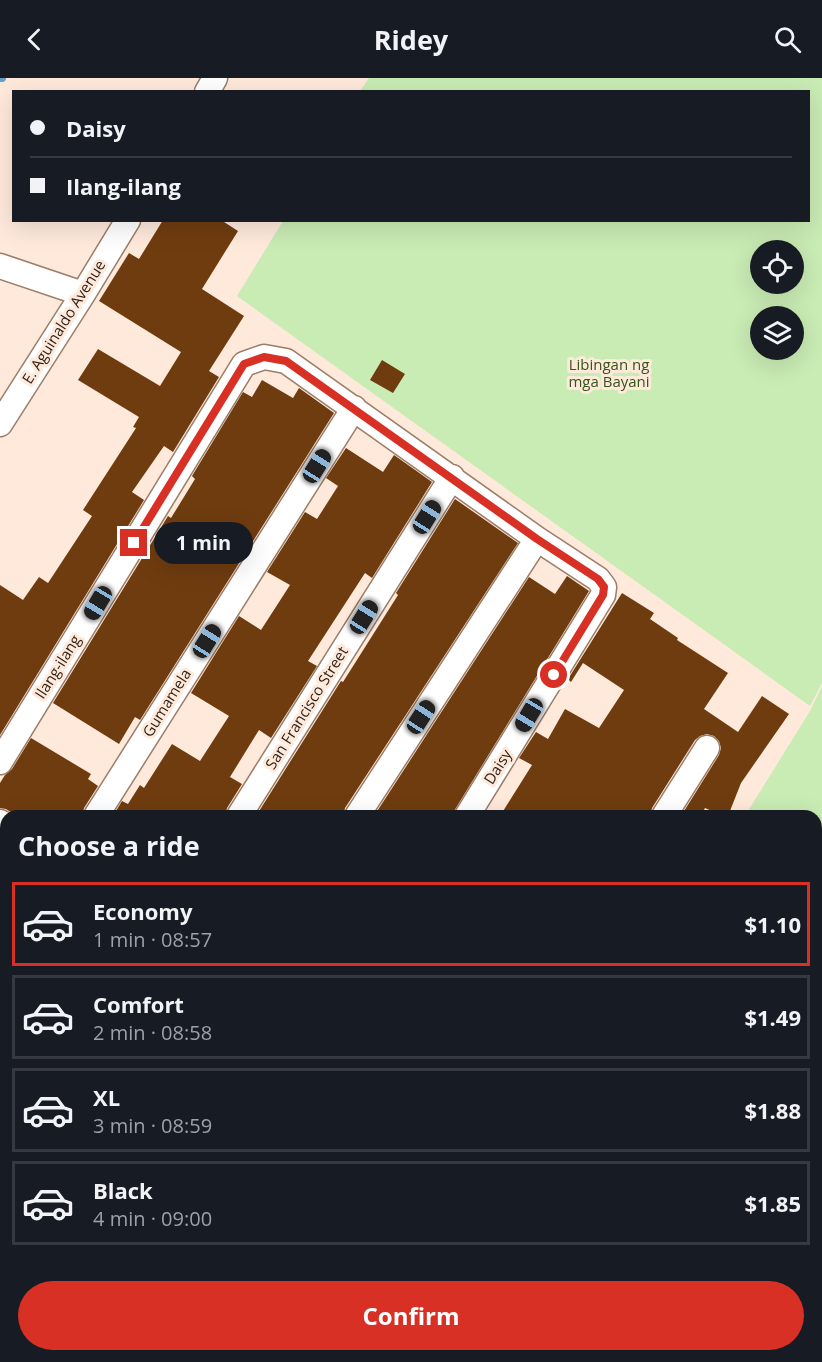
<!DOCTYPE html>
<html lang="en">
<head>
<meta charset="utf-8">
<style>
	body { margin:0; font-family:"Open Sans",sans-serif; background:#242831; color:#f1f3f6; height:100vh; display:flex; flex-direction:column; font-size:22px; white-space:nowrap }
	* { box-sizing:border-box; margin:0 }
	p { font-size:20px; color:#9ea1a6 }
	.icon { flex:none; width:33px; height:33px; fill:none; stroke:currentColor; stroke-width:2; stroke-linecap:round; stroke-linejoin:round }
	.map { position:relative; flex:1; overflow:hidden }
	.details { position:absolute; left:0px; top:732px; width:822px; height:552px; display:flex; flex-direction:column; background:#171b24; border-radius:18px 18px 0 0; box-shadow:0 6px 24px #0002 }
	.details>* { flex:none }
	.guide { position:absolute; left:12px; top:12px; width:798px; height:132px; border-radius:0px; box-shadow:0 6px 24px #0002; display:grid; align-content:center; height:132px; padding:0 18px; background:#171b24 }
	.buttons { position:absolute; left:750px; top:162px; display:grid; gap:12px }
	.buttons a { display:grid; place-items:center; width:54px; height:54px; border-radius:50%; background:#171b24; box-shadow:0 6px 24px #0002; font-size:30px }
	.end { position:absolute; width:27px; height:27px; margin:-14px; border:8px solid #d93025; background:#fff; box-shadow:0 0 0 3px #fff }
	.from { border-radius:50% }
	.bubble { position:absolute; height:42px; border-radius:21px; background:#171b24; box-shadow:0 6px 24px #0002; font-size:20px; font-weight:700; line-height:42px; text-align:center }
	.car { position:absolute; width:18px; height:36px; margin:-18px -9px; border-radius:8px; box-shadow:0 0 4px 2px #0007; background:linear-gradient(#222 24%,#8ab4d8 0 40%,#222 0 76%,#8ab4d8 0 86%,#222 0) }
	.guide b { display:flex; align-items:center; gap:21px; height:57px; font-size:22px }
	.guide b+b { border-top:2px solid #363941 }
	.guide i { width:15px; height:15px; background:#f1f3f6 }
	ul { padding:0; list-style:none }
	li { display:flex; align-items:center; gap:18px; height:84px; margin:0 12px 9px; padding:0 6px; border:3px solid #363941; border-radius:0px }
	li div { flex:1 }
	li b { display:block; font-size:22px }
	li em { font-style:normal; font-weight:700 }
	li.on { border-color:#d93025 }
	li>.icon { width:54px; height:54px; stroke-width:1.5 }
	h2 { padding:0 18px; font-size:27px; line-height:72px }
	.button { display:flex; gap:12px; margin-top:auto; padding:12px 18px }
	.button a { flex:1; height:69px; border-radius:36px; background:#d93025; color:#fff; font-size:24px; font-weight:700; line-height:69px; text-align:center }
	header { display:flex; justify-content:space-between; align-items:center; height:78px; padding:0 18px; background:#171b24; font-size:27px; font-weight:700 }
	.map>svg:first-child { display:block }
	.green { fill:#c9ebb4; fill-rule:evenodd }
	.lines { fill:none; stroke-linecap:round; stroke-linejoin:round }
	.stream { stroke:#629fcb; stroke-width:8 }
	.building { fill:#6f3c0f }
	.lane-casing { stroke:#9c7d67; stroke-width:15 }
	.street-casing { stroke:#9c7d67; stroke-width:27 }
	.lane { stroke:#fff; stroke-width:12 }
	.street { stroke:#fff; stroke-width:24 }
	.route { stroke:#d93025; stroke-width:8 }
	.labels { text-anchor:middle; stroke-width:6; stroke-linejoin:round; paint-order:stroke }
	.street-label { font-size:15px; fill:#2b1f16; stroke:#fee9db }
	.park-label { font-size:15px; fill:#335519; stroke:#fee9db }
</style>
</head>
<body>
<header><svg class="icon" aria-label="back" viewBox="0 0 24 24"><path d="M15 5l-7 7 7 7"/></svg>Ridey<svg class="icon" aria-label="search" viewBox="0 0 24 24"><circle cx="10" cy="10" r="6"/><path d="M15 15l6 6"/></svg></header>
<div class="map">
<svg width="822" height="1284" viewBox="0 0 822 1284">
	<rect width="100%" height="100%" fill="#fee9db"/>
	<path class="green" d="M 369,0 L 822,0 L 822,605 L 810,628 L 237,218 L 283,143 L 808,142 L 808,14 L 360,13 ZM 760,172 L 794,172 L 794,206 L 760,206 ZM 760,238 L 794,238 L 794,272 L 760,272 Z
		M 822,608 L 822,770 L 816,780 L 816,738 L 745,738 L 810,633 Z
		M 822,772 L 822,1284 L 525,1284 L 529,1278 L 816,1278 L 816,782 Z
		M 443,1278 L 527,1278 L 524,1284 L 440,1284 Z"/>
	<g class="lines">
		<path class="stream" d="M 0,0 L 2,0"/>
	</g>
	<path class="building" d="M 163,142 L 221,142 L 238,153 L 202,211 L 244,238 L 209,293 L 219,299 L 173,374 L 164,368 L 132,414 L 144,422 L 0,657 L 0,507 L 23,522 L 39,499 L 48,505 L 92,438 L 83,432 L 136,350 L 133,349 L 139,339 L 78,302 L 98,271 L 160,308 L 181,274 L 99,223 L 129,175 L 139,181 Z
		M 382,282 L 405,296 L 393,315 L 370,302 Z
		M 262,302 L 293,320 L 299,310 L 334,335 L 140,642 L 135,639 L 119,666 L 53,625 L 168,438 L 171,440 L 195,401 L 192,398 L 243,314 L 252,319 Z
		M 346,370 L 383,394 L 394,377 L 432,404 L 372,500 L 365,495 L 308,583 L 317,588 L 271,660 L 259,652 L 230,699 L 242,706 L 227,730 L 225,738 L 113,738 L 122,723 L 128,726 L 140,707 L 144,710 L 172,666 L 200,683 L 229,638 L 191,615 L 239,538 L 261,552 L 290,507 L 267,494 L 305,434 L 317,441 L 338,408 L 326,400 Z
		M 455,421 L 518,465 L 345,730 L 343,738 L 256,738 L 341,603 L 343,604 L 398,517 L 396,515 Z
		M 567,498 L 589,513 L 451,738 L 374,738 L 529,499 L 555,516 Z
		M 622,515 L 654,535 L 650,541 L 678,560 L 677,562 L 728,595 L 704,631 L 738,654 L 762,618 L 789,636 L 741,705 L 728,738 L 723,738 L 705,730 L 701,738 L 681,738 L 719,677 L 721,670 L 719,663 L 714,658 L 707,656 L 700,658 L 695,662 L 652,730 L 650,738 L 500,738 L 532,687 L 519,680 L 536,654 L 548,661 L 565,631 L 599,650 L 624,612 L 583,585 L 571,604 L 568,601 Z
		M 31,660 L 91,696 L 88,701 L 98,708 L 84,730 L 82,738 L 17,738 L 6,731 L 0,730 L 0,705 L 5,697 L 12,691 Z"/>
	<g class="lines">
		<defs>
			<path id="lane" d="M 816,1050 L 822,1038
				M 816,1209 L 822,1213
				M 706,1284 L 709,1278"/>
			<path id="street" d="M 207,14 L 215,0
				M 0,188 L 83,216
				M 0,346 L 83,216 L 128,142
				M 0,684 L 244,286 L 264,279 L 286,283 L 537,461 L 598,501 L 604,509 L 603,517 L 467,738
				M 96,738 L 354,330
				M 239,738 L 452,399
				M 357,738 L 537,461
				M 664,738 L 707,670
				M 0,744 L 6,747
				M 0,891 L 6,881
				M 0,1119 L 6,1109
				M 0,1142 L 6,1146
				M 213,1278 L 222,1284
				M 361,1284 L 365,1278"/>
		</defs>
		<use href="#lane" class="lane-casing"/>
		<use href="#street" class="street-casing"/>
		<use href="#lane" class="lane"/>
		<use href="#street" class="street"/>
	</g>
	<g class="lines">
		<path class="route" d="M 134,465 L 244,286 L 264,279 L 286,283 L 537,461 L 598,501 L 604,509 L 603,517 L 554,597"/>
	</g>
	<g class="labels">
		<g class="street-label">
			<text transform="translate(64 244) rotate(-58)" y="5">E. Aguinaldo Avenue</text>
			<text transform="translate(58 589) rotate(-58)" y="5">Ilang-ilang</text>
			<text transform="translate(167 625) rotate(-58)" y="5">Gumamela</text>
			<text transform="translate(307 630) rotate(-58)" y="5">San Francisco Street</text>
			<text transform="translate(498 689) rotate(-58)" y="5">Daisy</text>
		</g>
		<g class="park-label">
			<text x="609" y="292">Libingan ng<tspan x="609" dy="17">mga Bayani</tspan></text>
		</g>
	</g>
</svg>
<div class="buttons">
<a><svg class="icon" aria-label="locate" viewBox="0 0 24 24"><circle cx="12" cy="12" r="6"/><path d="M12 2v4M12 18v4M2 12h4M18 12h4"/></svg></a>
<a><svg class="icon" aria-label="layers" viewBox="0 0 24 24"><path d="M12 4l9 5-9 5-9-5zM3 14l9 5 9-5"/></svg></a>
</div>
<i class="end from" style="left:554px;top:597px"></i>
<i class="end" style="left:134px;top:465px"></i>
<div class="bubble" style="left:154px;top:444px;width:99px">1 min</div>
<i class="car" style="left:317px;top:388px;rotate:32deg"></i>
<i class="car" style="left:427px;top:439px;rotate:32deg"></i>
<i class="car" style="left:98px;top:525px;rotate:211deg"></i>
<i class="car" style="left:364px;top:539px;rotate:32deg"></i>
<i class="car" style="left:207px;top:563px;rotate:32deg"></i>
<i class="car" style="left:529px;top:637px;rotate:211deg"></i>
<i class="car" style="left:421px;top:639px;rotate:33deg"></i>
<div class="guide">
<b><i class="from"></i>Daisy</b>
<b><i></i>Ilang-ilang</b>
</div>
<section class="details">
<h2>Choose a ride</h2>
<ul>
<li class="on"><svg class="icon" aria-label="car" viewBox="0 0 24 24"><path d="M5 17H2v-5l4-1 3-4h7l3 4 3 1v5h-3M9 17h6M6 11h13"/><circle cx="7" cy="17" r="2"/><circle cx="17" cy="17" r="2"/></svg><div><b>Economy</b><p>1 min · 08:57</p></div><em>$1.10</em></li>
<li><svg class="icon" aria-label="car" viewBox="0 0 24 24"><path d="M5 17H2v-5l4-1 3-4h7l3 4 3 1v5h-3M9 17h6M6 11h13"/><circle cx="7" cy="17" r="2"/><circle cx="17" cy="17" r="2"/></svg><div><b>Comfort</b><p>2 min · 08:58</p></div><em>$1.49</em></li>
<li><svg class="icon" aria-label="car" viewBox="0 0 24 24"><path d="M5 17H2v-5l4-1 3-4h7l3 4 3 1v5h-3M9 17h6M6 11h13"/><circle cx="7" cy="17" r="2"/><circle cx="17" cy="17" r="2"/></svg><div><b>XL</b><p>3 min · 08:59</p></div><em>$1.88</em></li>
<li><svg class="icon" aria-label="car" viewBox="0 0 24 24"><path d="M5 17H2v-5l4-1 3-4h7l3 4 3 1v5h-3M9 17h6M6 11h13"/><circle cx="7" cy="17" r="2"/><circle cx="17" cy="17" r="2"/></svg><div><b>Black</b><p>4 min · 09:00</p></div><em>$1.85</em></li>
</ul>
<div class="button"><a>Confirm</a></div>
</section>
</div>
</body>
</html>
